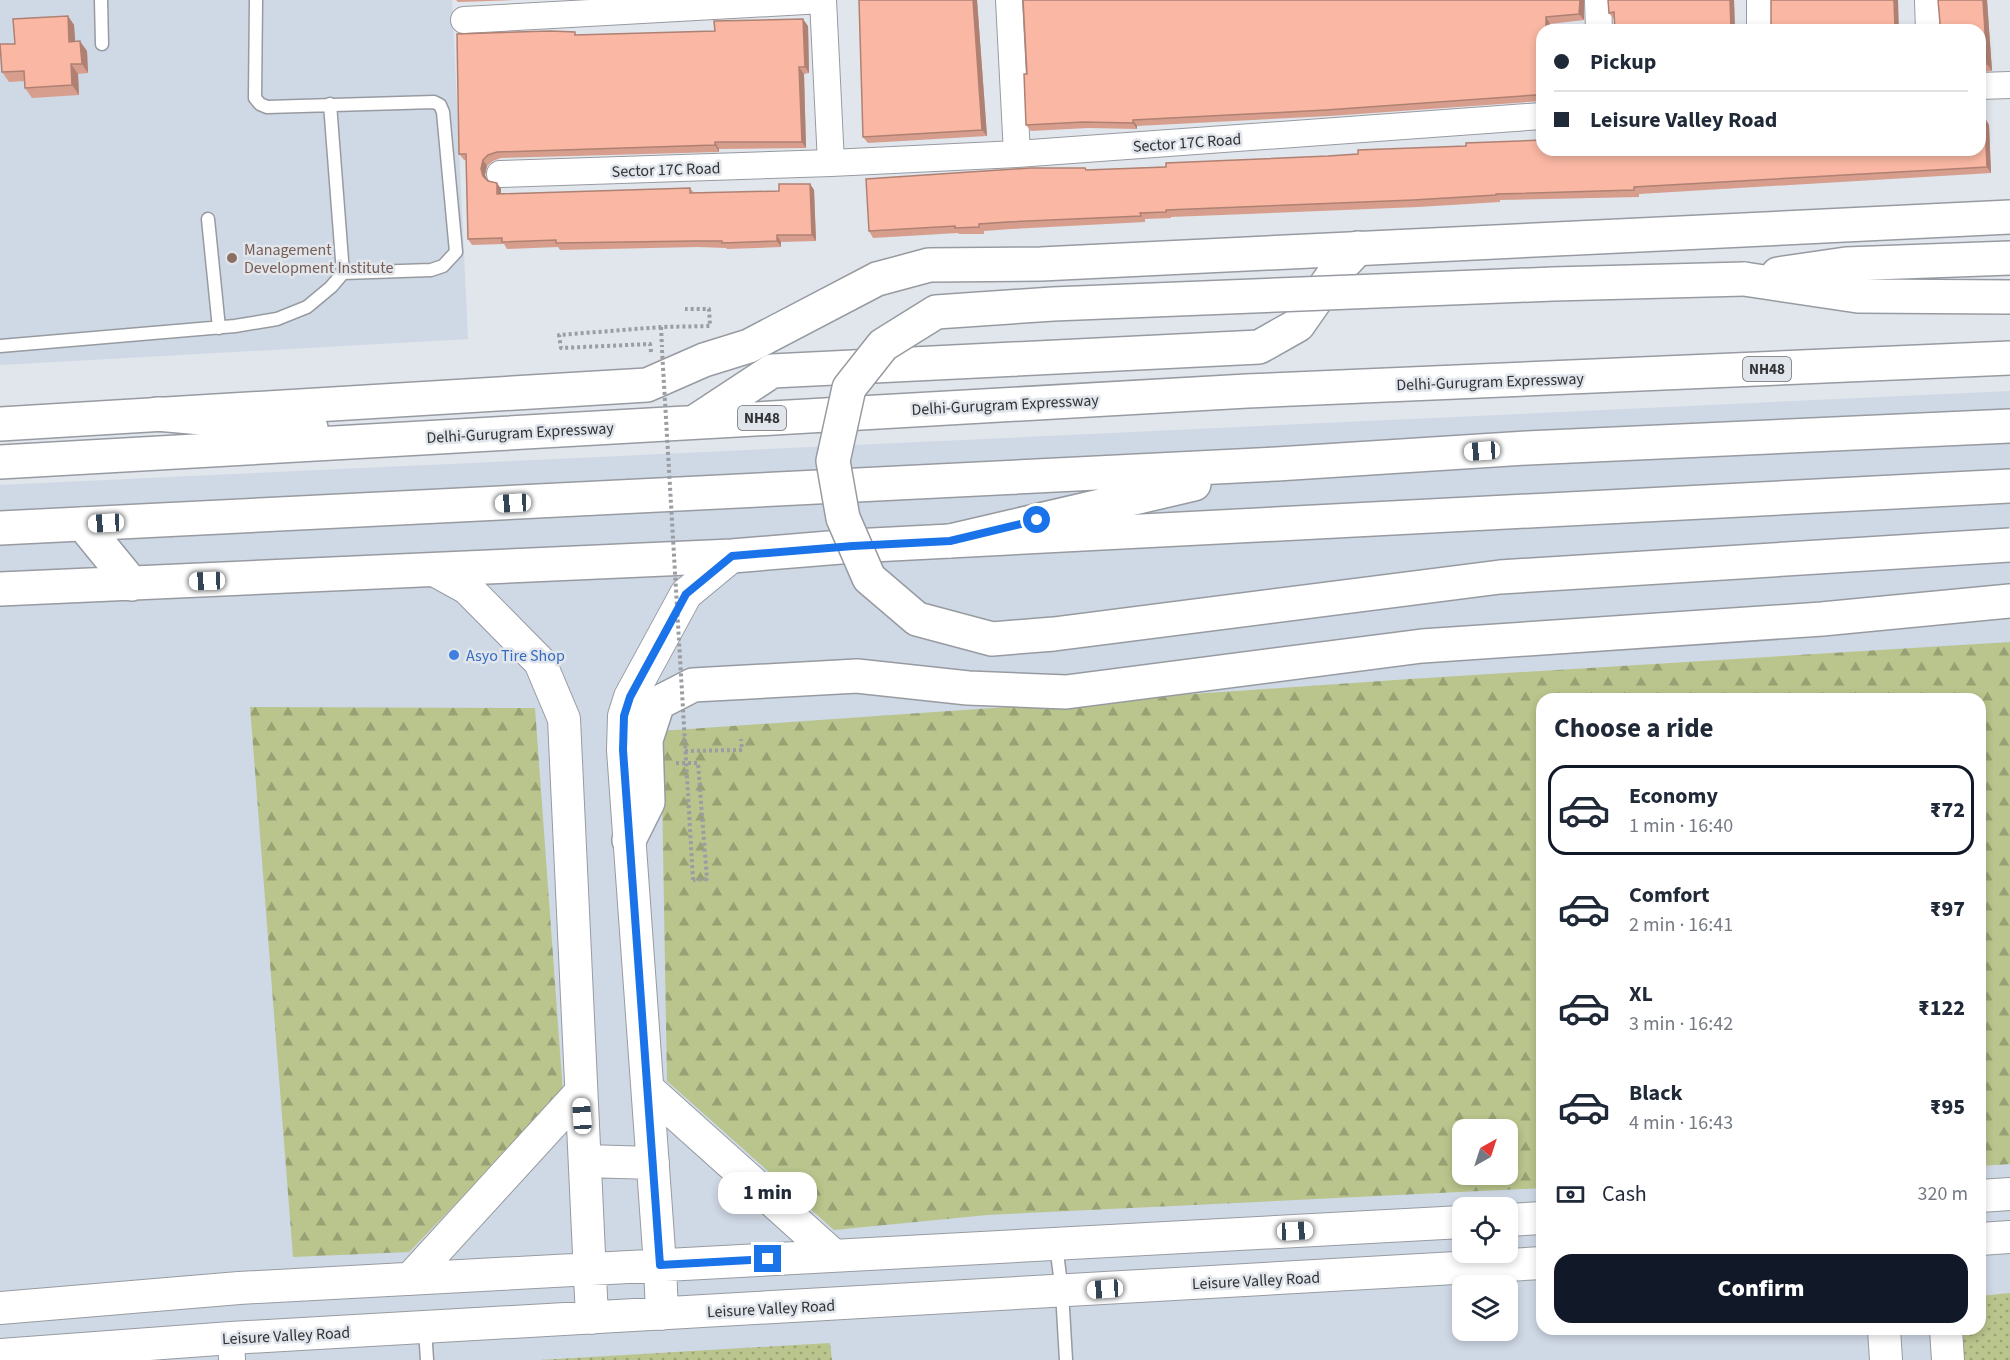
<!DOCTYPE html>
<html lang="en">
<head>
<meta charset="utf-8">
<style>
	body { margin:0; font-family:"Source Sans 3",sans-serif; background:#f6f6f7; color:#1f2937; height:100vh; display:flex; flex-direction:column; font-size:22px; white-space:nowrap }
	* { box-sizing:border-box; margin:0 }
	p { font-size:20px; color:#747a83 }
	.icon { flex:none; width:33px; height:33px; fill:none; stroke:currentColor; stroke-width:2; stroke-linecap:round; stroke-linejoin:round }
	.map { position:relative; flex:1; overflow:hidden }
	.sheet { position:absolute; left:1536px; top:693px; width:450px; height:642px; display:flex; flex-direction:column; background:#fff; border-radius:18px; box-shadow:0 3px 9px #0003 }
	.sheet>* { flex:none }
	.top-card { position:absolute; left:1536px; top:24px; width:450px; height:132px; border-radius:18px; box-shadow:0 3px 9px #0003; display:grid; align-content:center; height:132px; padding:0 18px; background:#fff }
	.needle { width:39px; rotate:39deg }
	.buttons { position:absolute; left:1452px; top:1119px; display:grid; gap:12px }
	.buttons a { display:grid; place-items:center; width:66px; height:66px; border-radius:12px; background:#fff; box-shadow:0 3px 9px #0003; font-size:30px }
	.end { position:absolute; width:27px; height:27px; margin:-14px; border:8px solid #1a73e8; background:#fff; box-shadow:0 0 0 3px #fff }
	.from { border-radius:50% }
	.bubble { position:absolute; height:42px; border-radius:18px; background:#fff; box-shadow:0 3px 9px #0003; font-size:20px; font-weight:800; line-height:42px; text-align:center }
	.car { position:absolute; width:18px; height:36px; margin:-18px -9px; border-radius:8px; box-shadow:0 0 4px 2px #0007; background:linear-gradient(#fff 24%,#345 0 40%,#fff 0 76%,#345 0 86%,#fff 0) }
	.top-card b { display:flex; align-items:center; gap:21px; height:57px; font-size:22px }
	.top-card b+b { border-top:2px solid #e0e1e3 }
	.top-card i { width:15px; height:15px; background:#1f2937 }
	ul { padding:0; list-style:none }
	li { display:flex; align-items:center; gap:18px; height:90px; margin:0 12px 9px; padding:0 6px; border:3px solid transparent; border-radius:18px }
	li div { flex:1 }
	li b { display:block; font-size:22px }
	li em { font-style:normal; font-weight:800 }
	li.active { border-color:#111827 }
	li>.icon { width:54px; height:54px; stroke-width:1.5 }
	h2 { padding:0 18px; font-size:27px; line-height:72px }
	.pay { display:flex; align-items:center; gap:15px; height:66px; padding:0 18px; font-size:22px }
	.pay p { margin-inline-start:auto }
	.button { display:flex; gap:12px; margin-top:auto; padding:12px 18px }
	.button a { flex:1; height:69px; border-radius:18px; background:#111827; color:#fff; font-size:24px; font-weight:800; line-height:69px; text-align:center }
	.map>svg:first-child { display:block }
	.built { fill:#cfd8e5; fill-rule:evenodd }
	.grass { fill:url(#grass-dots) }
	.forest { fill:url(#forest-firs); fill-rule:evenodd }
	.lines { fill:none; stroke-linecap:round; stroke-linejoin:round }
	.service-casing { stroke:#979ba1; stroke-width:15 }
	.minor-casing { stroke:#979ba1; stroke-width:28 }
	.tertiary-casing { stroke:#979ba1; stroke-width:34 }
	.secondary-casing { stroke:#979ba1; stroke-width:36 }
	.primary-casing { stroke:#979ba1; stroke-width:36 }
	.motorway-casing { stroke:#979ba1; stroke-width:36 }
	.path { stroke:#9a9da2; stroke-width:4; stroke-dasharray:3 3; stroke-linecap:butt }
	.service { stroke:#fff; stroke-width:12 }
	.minor { stroke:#fff; stroke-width:26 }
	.tertiary { stroke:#fff; stroke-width:32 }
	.secondary { stroke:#fff; stroke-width:33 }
	.primary { stroke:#fff; stroke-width:33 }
	.motorway { stroke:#fff; stroke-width:33 }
	.primary-bridge-casing { stroke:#979ba1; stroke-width:36; stroke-linecap:butt }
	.path-bridge { stroke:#9a9da2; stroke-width:4; stroke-dasharray:3 3; stroke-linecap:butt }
	.primary-bridge { stroke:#fff; stroke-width:33 }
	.wall { fill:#d79e8d }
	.shaded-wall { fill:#af8173 }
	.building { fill:#fab8a4; stroke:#af8173; stroke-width:1.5 }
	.route { stroke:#1a73e8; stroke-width:8 }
	.education-dot { fill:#8d6e63; stroke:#e1e5ec; stroke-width:2 }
	.shop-dot { fill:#3f7fe0; stroke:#e1e5ec; stroke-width:2 }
	.labels { text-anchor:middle; stroke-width:5; stroke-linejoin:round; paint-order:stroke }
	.shield { fill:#e1e5ec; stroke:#66686c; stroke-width:1.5 }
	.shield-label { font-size:15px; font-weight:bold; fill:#313335 }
	.street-label { font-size:16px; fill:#313335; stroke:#e1e5ec }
	.education-label { font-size:16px; fill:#785e54; stroke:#e1e5ec; text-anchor:start }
	.shop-label { font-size:16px; fill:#366cbe; stroke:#e1e5ec; text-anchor:start }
</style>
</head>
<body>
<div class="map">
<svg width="2010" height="1360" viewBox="0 0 2010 1360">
	<defs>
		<pattern id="grass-dots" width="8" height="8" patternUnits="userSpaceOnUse" patternTransform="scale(1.5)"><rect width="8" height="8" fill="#b9c58c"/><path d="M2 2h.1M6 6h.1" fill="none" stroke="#97a173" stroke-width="1.8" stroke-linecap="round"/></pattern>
		<pattern id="forest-firs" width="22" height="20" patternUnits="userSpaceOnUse" patternTransform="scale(1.5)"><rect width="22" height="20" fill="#b9c58c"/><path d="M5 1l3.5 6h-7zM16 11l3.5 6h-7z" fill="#97a173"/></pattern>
	</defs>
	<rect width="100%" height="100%" fill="#e1e5ec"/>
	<path class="built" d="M 0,0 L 452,0 L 468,339 L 0,365 Z
		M 2010,391 L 2010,1360 L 0,1360 L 0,485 ZM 1542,699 L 1980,699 L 1980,1329 L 1542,1329 ZM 1462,1130 L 1508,1130 L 1508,1174 L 1462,1174 ZM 1462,1208 L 1508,1208 L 1508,1252 L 1462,1252 ZM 1462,1286 L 1508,1286 L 1508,1330 L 1462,1330 Z"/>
	<path class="grass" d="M 2010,1293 L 2010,1360 L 1938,1360 L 1936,1329 L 1980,1329 L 1980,1296 Z
		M 830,1343 L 832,1360 L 540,1360 Z"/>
	<path class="forest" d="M 2010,642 L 2010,1164 L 1980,1166 L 1980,699 L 1542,699 L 1542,1188 L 987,1215 L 834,1230 L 667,1081 L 661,731 L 1410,679 ZM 1462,1130 L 1508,1130 L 1508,1174 L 1462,1174 Z
		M 250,707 L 535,708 L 563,1093 L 409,1252 L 293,1257 Z"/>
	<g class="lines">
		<defs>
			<path id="service" d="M 101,0 L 102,44
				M 256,0 L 255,98 L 260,104 L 267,107 L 434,102 L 440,105 L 443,112 L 456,252 L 443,266 L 431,270 L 343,273 L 330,104
				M 208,219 L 219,328
				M 0,346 L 235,326 L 277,319 L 307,307 L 331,287 L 343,273
				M 1056,1245 L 1062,1292 L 1066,1360
				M 425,1329 L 427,1360"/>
			<path id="minor" d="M 823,0 L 831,163
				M 1009,0 L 1017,154
				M 1598,0 L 1599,30
				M 1760,0 L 1760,30
				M 1928,0 L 1929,30
				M 464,20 L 823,0
				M 1980,86 L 2010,85
				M 500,174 L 831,163 L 1017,154 L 1542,116
				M 231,1338 L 232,1360"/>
			<path id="tertiary" d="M 436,571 L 467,588 L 540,662 L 564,719 L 592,1318
				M 648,1089 L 833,1255
				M 585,1161 L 653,1163
				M 1980,1196 L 2010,1194
				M 1508,1220 L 1542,1218
				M 1980,1239 L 2010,1237
				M 410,1279 L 580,1093
				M 0,1308 L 239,1288 L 1462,1222
				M 662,1314 L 660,1265 L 623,750 L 624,716 L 630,697 L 686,594 L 732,556
				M 1884,1329 L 1886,1360
				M 1946,1329 L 1948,1360
				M 0,1355 L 231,1338 L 1542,1263"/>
			<path id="secondary" d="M 0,424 L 647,385 L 704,360 L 749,346 L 877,279 L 929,265 L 1041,264 L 2010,217
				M 83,524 L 132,584
				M 0,589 L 732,556 L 853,546 L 2010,486"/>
			<path id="primary" d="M 1778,274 L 1846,264 L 2010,258
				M 1744,279 L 1858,296 L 2010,297
				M 629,840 L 648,802 L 646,740 L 658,703 L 693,685 L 857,676 L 968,688 L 1066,692 L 1422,646 L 1822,619 L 2010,601"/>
			<path id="motorway" d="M 157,414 L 311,428
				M 696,421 L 772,371 L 1259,347 L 1298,325 L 1333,275 L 1358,248
				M 0,462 L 1247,391 L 2010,358
				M 0,528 L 1277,464 L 1527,448 L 2010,426
				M 950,541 L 1194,484"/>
		</defs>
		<use href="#service" class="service-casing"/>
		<use href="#minor" class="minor-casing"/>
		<use href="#tertiary" class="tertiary-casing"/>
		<use href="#secondary" class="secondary-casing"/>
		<use href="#primary" class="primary-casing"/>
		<use href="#motorway" class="motorway-casing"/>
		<path class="path" d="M 661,327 L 662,347
			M 651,352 L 650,344 L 561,348 L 559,335 L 661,327 L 710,326 L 709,309 L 685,309
			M 685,751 L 742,750 L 741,739
			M 676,763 L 698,763 L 707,879 L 693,880"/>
		<use href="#service" class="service"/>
		<use href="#minor" class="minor"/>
		<use href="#tertiary" class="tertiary"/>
		<use href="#secondary" class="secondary"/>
		<use href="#primary" class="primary"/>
		<use href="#motorway" class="motorway"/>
		<defs>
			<path id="primary-bridge" d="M 1744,279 L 1553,284 L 1053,304 L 936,312 L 883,345 L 849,388 L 833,461 L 843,518 L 869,578 L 917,619 L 992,639 L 1054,634 L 1500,577 L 2010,545"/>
		</defs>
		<use href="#primary-bridge" class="primary-bridge-casing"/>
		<path class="path-bridge" d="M 662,350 L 693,880"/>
		<use href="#primary-bridge" class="primary-bridge"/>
	</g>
	<path class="wall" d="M 456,0 L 514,0 L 458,2 Z
		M 977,0 L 987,136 L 868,143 L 863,137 L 860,30 Z
		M 1023,0 L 1584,0 L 1584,20 L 1550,24 L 1542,30 L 1542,101 L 1330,116 L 1137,126 L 1137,129 L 1088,128 L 1031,131 L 1026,125 L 1027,74 Z
		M 1734,0 L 1735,30 L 1615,30 L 1614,19 L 1609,13 Z
		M 1938,0 L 1987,0 L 1992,71 L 1980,72 L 1980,30 L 1940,23 Z
		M 68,16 L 74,25 L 75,42 L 87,51 L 88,73 L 78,74 L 79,95 L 32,98 L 25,88 L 25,81 L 9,82 L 2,72 L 15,44 Z
		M 808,26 L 809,73 L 804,74 L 806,148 L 719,149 L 719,152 L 501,158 L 493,161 L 487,166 L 485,175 L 488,181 L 497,183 L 501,189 L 501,194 L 690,188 L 694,193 L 779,191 L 810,184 L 814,190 L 816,241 L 781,242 L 781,247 L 727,249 L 726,248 L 698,247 L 560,250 L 558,247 L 507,249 L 504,244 L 472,245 L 468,239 L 466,160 L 464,160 L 459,154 L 577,35 L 715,31 Z
		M 1985,118 L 1989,125 L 1991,173 L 1639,194 L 1639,197 L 1500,200 L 1500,202 L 1418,207 L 1171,217 L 1171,218 L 1145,219 L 1145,222 L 1011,229 L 984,231 L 984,234 L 959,234 L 958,233 L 873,238 L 869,231 L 1085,168 L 1087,170 L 1542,150 Z"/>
	<path class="shaded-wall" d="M 973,0 L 977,0 L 987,136 L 982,130 Z
		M 1580,0 L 1584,0 L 1584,20 L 1579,14 Z
		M 1730,0 L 1734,0 L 1735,30 L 1731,30 Z
		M 1894,0 L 1898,0 L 1899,30 L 1895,30 Z
		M 1983,0 L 1987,0 L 1992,71 L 1987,64 Z
		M 68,16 L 74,25 L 76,52 L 69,42 Z
		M 1546,17 L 1550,24 L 1551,30 L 1546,30 Z
		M 803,19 L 808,26 L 809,73 L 805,67 Z
		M 80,41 L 87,51 L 88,73 L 82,64 Z
		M 71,64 L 78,74 L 79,95 L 72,85 Z
		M 799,67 L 804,74 L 806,148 L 802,142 Z
		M 1985,118 L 1989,125 L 1991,173 L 1987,167 Z
		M 1133,120 L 1137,126 L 1137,129 L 1133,123 Z
		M 715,142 L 719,149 L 719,152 L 715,145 Z
		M 483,160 L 487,166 L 485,175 L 488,182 L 483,176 L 481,169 Z
		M 497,183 L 501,189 L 501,200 L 497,194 Z
		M 810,184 L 814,190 L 816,241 L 812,235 Z
		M 777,235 L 781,242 L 781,247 L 777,241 Z"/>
	<path class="building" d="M 859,0 L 973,0 L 982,130 L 863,137 Z
		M 1023,0 L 1580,0 L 1579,14 L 1546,17 L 1546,30 L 1542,30 L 1542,97 L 1536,95 L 1326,110 L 1133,120 L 1133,123 L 1083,122 L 1026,125 L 1024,74 L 1027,74 Z
		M 1608,0 L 1730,0 L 1731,30 L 1615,30 L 1614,12 L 1609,13 Z
		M 1771,0 L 1894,0 L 1895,30 L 1771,30 Z
		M 1938,0 L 1983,0 L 1987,64 L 1980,65 L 1980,30 L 1937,30 L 1940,23 Z
		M 68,16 L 69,42 L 80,41 L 82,64 L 71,64 L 72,85 L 25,88 L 24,71 L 2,72 L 0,44 L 15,44 L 13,19 Z
		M 803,19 L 805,67 L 799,67 L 802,142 L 715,142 L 715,145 L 497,152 L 488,155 L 483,160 L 481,169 L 483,176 L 488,181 L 497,183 L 497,194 L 690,188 L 690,193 L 779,191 L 779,184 L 810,184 L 812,235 L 777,235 L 777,241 L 722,243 L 722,241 L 694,241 L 556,243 L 556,240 L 502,242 L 502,238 L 468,239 L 466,154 L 459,154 L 457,34 L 550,31 L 575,32 L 575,35 L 715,31 L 714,21 Z
		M 1980,118 L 1985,118 L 1987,167 L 1634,187 L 1634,190 L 1496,194 L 1496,195 L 1413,200 L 1166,210 L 1166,212 L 1140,213 L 1141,216 L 1007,222 L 979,224 L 979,227 L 955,228 L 955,226 L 869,231 L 866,179 L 1030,168 L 1085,168 L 1086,170 L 1166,167 L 1166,163 L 1328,156 L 1358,154 L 1358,150 L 1466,146 L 1466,143 L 1542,140 L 1542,150 L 1980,150 Z"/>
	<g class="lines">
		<path class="route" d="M 768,1259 L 660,1265 L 623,750 L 624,716 L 630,697 L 686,594 L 732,556 L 853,546 L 950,541 L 1037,520"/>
	</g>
	<circle class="education-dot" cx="232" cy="258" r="6"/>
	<circle class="shop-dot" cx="454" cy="655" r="6"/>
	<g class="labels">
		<g class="shield">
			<rect x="1743" y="357" width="48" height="24" rx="4.5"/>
			<rect x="738" y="406" width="48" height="24" rx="4.5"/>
		</g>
		<g class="shield-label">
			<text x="1767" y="374">NH48</text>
			<text x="762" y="423">NH48</text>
		</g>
		<g class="street-label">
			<text transform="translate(1187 142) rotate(-4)" y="6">Sector 17C Road</text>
			<text transform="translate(666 169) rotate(-2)" y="6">Sector 17C Road</text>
			<text transform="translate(1490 381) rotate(-2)" y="6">Delhi-Gurugram Expressway</text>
			<text transform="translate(1005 404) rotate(-3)" y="6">Delhi-Gurugram Expressway</text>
			<text transform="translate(520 432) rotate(-3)" y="6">Delhi-Gurugram Expressway</text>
			<text transform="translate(1256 1280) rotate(-3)" y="6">Leisure Valley Road</text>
			<text transform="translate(771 1308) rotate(-3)" y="6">Leisure Valley Road</text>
			<text transform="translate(286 1335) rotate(-3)" y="6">Leisure Valley Road</text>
		</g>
		<g class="education-label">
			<text x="244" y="255">Management<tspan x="244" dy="18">Development Institute</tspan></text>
		</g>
		<g class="shop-label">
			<text x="466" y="661">Asyo Tire Shop</text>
		</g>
	</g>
</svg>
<div class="buttons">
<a><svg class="needle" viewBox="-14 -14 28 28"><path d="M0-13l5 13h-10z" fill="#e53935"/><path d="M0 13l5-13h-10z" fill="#747a83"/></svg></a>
<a><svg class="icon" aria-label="locate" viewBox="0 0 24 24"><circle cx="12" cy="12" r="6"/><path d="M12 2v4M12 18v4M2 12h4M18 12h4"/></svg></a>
<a><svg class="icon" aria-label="layers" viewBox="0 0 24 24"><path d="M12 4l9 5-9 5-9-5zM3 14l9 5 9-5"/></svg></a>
</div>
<i class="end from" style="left:1037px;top:520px"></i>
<i class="end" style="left:768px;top:1259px"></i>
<div class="bubble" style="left:718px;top:1172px;width:99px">1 min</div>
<i class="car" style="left:1482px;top:451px;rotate:266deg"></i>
<i class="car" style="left:513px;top:503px;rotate:267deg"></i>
<i class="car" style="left:106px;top:523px;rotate:267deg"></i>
<i class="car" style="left:207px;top:581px;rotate:268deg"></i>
<i class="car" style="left:582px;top:1116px;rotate:356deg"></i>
<i class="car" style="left:1295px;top:1231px;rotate:87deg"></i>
<i class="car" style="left:1105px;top:1289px;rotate:266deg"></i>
<div class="top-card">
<b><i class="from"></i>Pickup</b>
<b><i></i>Leisure Valley Road</b>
</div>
<section class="sheet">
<h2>Choose a ride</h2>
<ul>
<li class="active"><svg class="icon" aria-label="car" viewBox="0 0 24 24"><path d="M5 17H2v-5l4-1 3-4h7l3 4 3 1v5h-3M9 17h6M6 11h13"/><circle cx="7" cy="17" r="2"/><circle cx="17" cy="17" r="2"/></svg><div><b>Economy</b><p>1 min · 16:40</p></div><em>₹72</em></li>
<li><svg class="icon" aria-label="car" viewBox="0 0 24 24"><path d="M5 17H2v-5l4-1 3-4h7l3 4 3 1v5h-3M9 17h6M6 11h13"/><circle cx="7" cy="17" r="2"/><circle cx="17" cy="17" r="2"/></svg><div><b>Comfort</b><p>2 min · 16:41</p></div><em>₹97</em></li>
<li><svg class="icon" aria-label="car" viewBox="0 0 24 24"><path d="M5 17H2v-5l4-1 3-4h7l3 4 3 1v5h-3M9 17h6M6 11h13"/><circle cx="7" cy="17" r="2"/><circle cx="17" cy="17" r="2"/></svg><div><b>XL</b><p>3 min · 16:42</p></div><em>₹122</em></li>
<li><svg class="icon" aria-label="car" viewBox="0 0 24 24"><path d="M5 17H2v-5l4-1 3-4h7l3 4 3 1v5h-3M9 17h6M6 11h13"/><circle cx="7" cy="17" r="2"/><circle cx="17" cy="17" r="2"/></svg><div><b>Black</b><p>4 min · 16:43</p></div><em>₹95</em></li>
</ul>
<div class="pay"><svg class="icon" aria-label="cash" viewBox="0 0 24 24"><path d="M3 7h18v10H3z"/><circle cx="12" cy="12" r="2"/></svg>Cash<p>320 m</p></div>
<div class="button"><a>Confirm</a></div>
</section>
</div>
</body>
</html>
